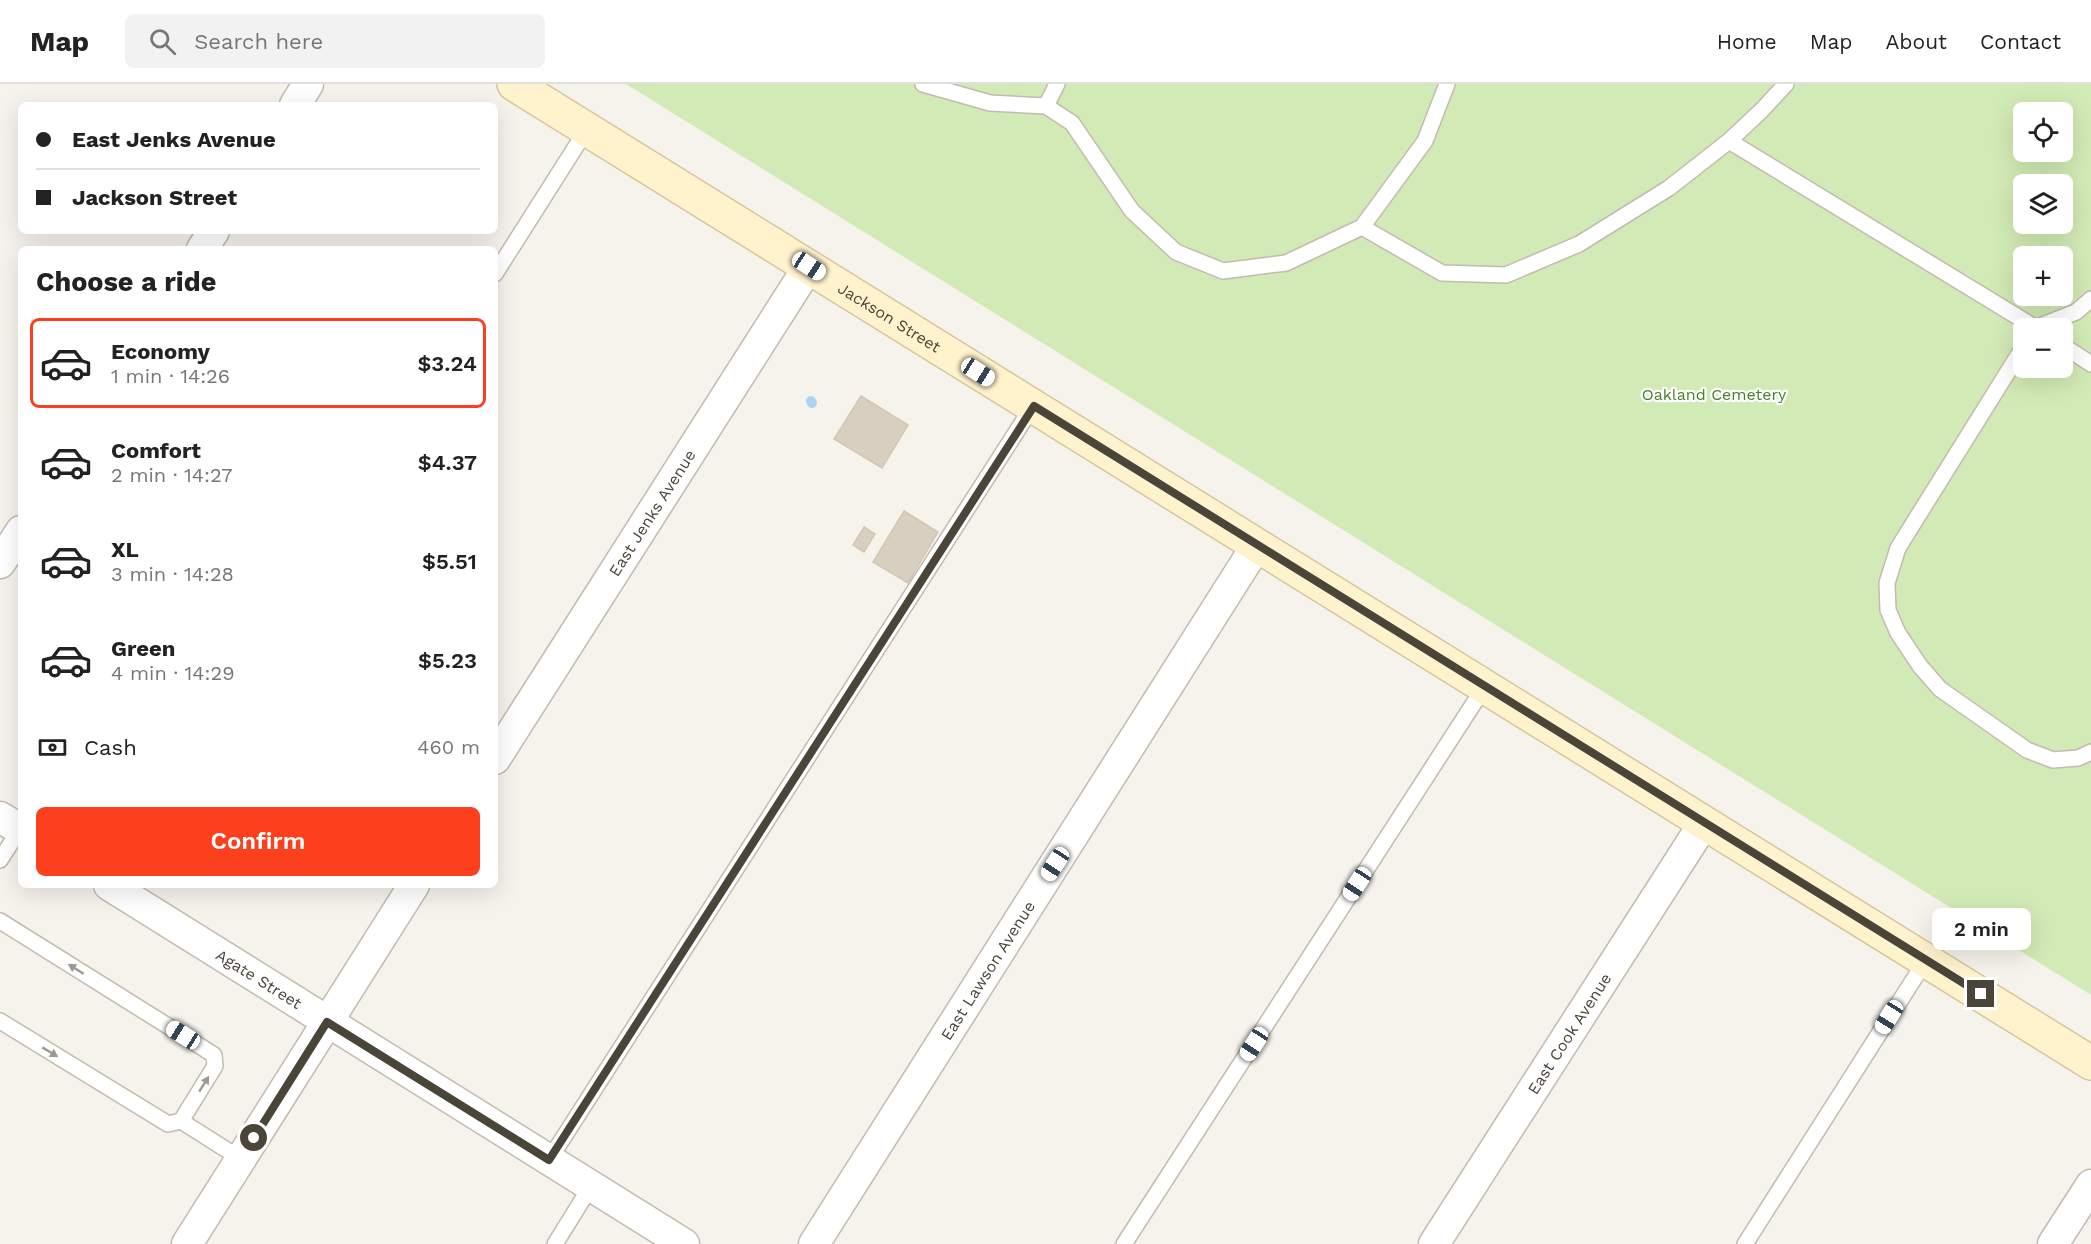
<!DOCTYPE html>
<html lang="en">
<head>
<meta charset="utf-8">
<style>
	body { margin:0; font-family:"Work Sans",sans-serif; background:#f2f2f2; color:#222; height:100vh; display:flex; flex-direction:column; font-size:22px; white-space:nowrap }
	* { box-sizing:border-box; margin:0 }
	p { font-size:20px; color:#767676 }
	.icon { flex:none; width:33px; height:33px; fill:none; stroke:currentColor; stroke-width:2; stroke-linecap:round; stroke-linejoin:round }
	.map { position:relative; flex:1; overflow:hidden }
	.sheet { position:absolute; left:18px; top:162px; width:480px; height:642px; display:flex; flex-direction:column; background:#fff; border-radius:9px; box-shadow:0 6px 24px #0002 }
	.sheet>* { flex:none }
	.top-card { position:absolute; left:18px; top:18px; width:480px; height:132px; border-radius:9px; box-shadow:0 6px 24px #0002; display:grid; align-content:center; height:132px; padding:0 18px; background:#fff }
	.controls { position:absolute; left:2013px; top:18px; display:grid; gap:12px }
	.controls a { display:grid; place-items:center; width:60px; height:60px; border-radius:9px; background:#fff; box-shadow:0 6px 24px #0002; font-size:30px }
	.end { position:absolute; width:27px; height:27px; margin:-14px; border:8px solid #4b4439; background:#fff; box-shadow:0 0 0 3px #fff }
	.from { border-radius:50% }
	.bubble { position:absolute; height:42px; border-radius:9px; background:#fff; box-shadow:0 6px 24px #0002; font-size:20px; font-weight:600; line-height:42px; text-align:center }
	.car { position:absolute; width:18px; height:36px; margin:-18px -9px; border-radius:8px; box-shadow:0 0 4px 2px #0007; background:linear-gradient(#fff 24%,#345 0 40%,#fff 0 76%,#345 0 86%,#fff 0) }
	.top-card b { display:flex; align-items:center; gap:21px; height:57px; font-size:22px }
	.top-card b+b { border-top:2px solid #e0e0e0 }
	.top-card i { width:15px; height:15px; background:#222 }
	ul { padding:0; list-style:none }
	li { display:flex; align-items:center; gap:18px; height:90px; margin:0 12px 9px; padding:0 6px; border:3px solid transparent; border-radius:9px }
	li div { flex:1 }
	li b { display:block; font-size:22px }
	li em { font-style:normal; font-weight:600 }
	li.on { border-color:#fc3f1d }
	li>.icon { width:54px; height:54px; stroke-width:1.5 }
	h2 { padding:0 18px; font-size:27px; line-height:72px }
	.pay { display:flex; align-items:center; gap:15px; height:66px; padding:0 18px; font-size:22px }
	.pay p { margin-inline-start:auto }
	.button { display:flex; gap:12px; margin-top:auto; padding:12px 18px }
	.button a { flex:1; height:69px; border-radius:9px; background:#fc3f1d; color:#fff; font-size:24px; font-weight:600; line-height:69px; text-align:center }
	header { display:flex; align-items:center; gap:36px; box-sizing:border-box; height:84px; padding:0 30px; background:#fff; border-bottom:2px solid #e0e0e0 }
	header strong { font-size:28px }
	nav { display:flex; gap:33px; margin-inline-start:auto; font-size:21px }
	.search { width:420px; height:54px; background:#f2f2f2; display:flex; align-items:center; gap:15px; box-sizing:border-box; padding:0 21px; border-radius:9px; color:#767676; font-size:22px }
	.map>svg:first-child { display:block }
	.green { fill:#d2eab5; fill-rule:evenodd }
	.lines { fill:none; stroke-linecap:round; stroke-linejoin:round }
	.stream { stroke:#a9d4f2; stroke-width:10 }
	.building { fill:#d8cfc1; stroke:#d3c7b4; stroke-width:1.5 }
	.lane-casing { stroke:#c2bbae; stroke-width:18 }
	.street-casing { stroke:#c2bbae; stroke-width:33 }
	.secondary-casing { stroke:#d6c79b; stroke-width:36 }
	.lane { stroke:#fff; stroke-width:15 }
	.street { stroke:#fff; stroke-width:30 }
	.secondary { stroke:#fff3cd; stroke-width:33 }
	.oneway { fill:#9c9892 }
	.route { stroke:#4b4439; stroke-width:8 }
	.labels { text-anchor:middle; stroke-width:4.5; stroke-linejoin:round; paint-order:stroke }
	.street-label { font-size:16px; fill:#4b4439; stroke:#fff }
	.park-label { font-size:16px; fill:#4a7f2a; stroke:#fff }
</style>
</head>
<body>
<header>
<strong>Map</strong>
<div class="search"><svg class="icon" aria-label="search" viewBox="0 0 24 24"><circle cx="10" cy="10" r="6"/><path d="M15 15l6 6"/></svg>Search here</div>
<nav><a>Home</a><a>Map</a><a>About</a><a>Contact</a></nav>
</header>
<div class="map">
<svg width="2091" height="1160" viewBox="0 0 2091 1160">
	<rect width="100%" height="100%" fill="#f6f3ec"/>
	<path class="green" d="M 626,0 L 2091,0 L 2091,911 ZM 2024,28 L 2062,28 L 2062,68 L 2024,68 ZM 2024,100 L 2062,100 L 2062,140 L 2024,140 ZM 2024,172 L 2062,172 L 2062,212 L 2024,212 ZM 2024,244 L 2062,244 L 2062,284 L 2024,284 Z"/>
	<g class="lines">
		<path class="stream" d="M 811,317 L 812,319"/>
	</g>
	<path class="building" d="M 861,312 L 908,341 L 882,384 L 834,355 Z
		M 904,427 L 938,448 L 908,499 L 873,478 Z
		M 864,443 L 875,450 L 864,468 L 853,461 Z"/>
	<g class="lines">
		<defs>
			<path id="lane" d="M 923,0 L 990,19 L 1046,22 L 1072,39 L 1132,127 L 1176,168 L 1223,187 L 1286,179 L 1362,143 L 1442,189 L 1506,191 L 1579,160 L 1669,104 L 1729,57 L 1762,26 L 1786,0
				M 1046,22 L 1057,0
				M 1729,57 L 2036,244
				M 1362,143 L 1425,57 L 1447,0
				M 495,190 L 587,45
				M 2035,244 L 2076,228 L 2091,215
				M 2062,261 L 2091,280
				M 2024,262 L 1898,464 L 1887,499 L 1888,526 L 1898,549 L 1920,582 L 1940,605 L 2027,666 L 2053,676 L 2078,674 L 2091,668
				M 0,776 L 20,745
				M 0,837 L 203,964 L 214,971 L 215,982 L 181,1037 L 168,1040 L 0,937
				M 181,1037 L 241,1075
				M 549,1076 L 1033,322
				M 555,1160 L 591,1102
				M 1124,1160 L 1485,602
				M 1745,1160 L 1926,876"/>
			<g id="street">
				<path d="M 295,21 L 308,0"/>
				<path d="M 202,165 L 214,147"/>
				<path d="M 0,479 L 21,447"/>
				<path id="s1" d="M 495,675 L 809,182"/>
				<path d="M 0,733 L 21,746"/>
				<path id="s2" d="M 109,801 L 684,1160"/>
				<path d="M 187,1160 L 414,801"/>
				<path id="s3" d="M 814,1160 L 1257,461"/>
				<path id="s4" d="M 1434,1160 L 1704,739"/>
				<path d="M 2053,1160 L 2091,1101"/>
			</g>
			<g id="secondary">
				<path id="s5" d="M 514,0 L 2091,979"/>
			</g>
		</defs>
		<use href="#lane" class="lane-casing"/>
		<use href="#street" class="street-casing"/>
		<use href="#secondary" class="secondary-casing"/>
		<use href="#lane" class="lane"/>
		<use href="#street" class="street"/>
		<use href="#secondary" class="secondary"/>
	</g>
	<defs><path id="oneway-solid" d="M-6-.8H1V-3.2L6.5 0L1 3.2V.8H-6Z" transform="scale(1.5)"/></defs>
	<g class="oneway">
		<use href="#oneway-solid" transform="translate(76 885) rotate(-148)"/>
		<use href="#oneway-solid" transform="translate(50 968) rotate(31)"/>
		<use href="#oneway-solid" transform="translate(204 1000) rotate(-58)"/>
	</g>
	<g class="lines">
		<path class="route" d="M 254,1054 L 327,938 L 549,1076 L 1034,322 L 1981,910"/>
	</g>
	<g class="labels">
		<g class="street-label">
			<text dy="6" stroke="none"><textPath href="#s5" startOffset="442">Jackson Street</textPath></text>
			<text dy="6" stroke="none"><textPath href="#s1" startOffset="292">East Jenks Avenue</textPath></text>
			<text dy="6" stroke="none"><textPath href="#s3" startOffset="324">East Lawson Avenue</textPath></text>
			<text dy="6" stroke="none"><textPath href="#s2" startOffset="177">Agate Street</textPath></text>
			<text dy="6" stroke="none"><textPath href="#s4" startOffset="250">East Cook Avenue</textPath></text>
		</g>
		<g class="park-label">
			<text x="1714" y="316">Oakland Cemetery</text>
		</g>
	</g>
</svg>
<div class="controls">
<a><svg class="icon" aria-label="locate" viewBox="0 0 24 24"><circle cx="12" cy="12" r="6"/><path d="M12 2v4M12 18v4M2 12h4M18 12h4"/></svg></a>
<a><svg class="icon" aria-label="layers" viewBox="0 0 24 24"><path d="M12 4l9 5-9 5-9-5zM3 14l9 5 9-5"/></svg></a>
<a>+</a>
<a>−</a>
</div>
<i class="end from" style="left:254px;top:1054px"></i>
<i class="end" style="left:1981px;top:910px"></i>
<div class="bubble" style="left:1932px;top:824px;width:99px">2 min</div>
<i class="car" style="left:809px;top:182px;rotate:123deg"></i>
<i class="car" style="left:978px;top:288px;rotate:122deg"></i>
<i class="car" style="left:1055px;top:780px;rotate:213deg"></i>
<i class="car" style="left:1357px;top:800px;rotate:213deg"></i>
<i class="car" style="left:1889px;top:933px;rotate:212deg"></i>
<i class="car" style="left:183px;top:951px;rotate:302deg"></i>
<i class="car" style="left:1254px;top:960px;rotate:213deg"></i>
<div class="top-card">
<b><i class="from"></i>East Jenks Avenue</b>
<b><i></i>Jackson Street</b>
</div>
<section class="sheet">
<h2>Choose a ride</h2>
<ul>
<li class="on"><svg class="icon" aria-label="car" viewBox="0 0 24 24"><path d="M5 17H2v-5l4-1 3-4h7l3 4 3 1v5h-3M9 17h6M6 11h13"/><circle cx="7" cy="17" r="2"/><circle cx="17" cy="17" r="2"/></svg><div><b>Economy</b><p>1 min · 14:26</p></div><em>$3.24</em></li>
<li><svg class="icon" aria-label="car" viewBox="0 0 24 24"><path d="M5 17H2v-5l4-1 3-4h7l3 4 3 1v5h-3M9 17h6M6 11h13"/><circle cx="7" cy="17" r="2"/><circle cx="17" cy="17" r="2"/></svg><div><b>Comfort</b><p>2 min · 14:27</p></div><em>$4.37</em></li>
<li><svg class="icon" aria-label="car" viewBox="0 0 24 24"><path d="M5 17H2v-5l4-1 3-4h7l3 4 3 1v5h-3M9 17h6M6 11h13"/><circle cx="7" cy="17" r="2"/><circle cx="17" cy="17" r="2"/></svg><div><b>XL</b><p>3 min · 14:28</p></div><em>$5.51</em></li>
<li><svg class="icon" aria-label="car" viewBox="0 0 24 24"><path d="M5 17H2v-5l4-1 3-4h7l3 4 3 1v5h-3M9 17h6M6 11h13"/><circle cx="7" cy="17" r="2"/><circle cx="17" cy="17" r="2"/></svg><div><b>Green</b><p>4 min · 14:29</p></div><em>$5.23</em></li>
</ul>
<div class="pay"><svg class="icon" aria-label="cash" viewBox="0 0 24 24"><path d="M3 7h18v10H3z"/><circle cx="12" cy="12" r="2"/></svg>Cash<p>460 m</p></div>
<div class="button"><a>Confirm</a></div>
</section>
</div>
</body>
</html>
